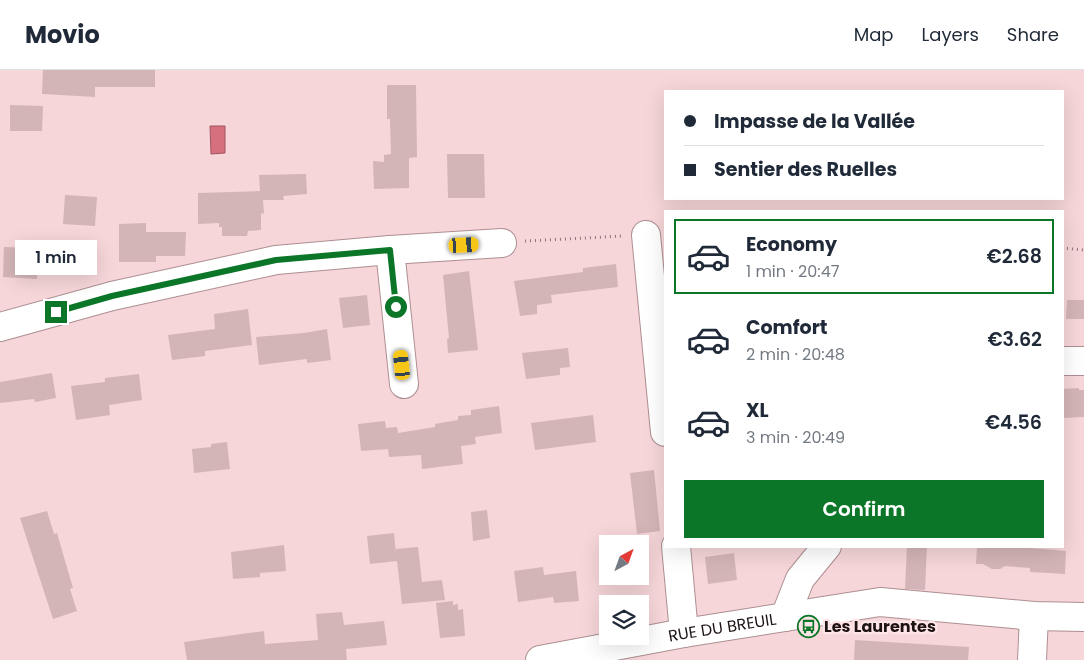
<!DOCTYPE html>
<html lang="en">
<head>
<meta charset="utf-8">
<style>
	body { margin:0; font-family:Poppins,sans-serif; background:#f2f2f3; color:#1f2937; height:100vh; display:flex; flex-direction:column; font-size:19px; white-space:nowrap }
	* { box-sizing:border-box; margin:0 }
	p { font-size:16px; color:#747a83 }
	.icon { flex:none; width:28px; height:28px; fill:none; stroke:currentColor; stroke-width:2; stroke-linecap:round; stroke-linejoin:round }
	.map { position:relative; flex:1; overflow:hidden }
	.side { position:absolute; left:664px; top:140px; width:400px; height:338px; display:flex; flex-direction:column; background:#fff; border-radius:0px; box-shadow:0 5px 20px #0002 }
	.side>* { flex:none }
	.guide { position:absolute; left:664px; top:20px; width:400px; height:110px; border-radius:0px; box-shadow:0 5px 20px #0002; display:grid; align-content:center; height:110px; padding:0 20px; background:#fff }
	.needle { width:32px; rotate:41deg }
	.buttons { position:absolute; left:599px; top:465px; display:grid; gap:10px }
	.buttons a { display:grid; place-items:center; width:50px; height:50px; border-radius:0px; background:#fff; box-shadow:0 5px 20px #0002; font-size:25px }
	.end { position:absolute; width:22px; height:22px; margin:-11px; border:6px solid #0c7628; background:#fff; box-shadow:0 0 0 2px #fff }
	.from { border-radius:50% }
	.bubble { position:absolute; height:35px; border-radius:0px; background:#fff; box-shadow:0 5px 20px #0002; font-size:16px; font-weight:600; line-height:35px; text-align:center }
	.car { position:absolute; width:15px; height:30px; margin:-15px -8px; border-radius:6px; box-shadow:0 0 4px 1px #0007; background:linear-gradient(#f5c518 24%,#345 0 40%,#f5c518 0 76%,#345 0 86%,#f5c518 0) }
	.guide b { display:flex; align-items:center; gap:18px; height:48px; font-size:19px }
	.guide b+b { border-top:1px solid #e0e1e3 }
	.guide i { width:12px; height:12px; background:#1f2937 }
	ul { padding:9px 0 0; list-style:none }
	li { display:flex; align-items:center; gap:15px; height:75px; margin:0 10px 8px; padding:0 10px; border:2px solid transparent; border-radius:0px }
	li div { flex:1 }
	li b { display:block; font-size:19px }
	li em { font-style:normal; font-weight:600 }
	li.selected { border-color:#0c7628 }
	li>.icon { width:45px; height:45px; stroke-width:1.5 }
	.button { display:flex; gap:10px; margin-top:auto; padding:10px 20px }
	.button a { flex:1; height:58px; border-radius:0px; background:#0c7628; color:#fff; font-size:20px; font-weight:600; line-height:58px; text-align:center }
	header { display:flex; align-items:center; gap:30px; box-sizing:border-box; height:70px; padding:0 25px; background:#fff; border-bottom:1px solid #e0e1e3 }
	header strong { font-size:24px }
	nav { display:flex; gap:28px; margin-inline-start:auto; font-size:18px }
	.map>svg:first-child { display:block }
	.water { fill:#d7707e; stroke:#a0545e }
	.building { fill:#d4b5b7 }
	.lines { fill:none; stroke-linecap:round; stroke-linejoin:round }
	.minor-casing { stroke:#ad8f92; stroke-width:30 }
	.path { stroke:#8b7577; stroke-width:3; stroke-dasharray:1 4; stroke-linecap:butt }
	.minor { stroke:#fff; stroke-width:28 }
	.route { stroke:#0c7628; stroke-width:6 }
	.labels { text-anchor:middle; stroke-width:4.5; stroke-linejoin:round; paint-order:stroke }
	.poi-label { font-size:16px; font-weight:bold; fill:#1e1314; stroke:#ffe5e7; text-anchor:start }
	.street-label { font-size:16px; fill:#1e1314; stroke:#ffe5e7 }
</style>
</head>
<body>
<header>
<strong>Movio</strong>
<nav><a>Map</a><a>Layers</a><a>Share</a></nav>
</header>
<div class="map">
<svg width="1084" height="590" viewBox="0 0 1084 590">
	<rect width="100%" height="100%" fill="#f6d6d8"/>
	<path class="water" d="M 210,56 L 225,56 L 225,83 L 211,84 Z"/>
	<path class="building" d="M 43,0 L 155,0 L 155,17 L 95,17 L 95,27 L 42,24 Z
		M 387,15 L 416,15 L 417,87 L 409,88 L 409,118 L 374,119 L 373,91 L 384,92 L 384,85 L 391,84 L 390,49 L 387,49 Z
		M 10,35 L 43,36 L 42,61 L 10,61 Z
		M 447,84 L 484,84 L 485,128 L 448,128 Z
		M 306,104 L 307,124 L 283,126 L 284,130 L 263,130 L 264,144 L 261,143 L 261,160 L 248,161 L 247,166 L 222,166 L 222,157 L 219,157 L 219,153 L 198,154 L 198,123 L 260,121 L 259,105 Z
		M 65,125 L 97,127 L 95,156 L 63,154 Z
		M 146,153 L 146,162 L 186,162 L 185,186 L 156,186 L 156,192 L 119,192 L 119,154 Z
		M 4,177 L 38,178 L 37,209 L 3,207 Z
		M 616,194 L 618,217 L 551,225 L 552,233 L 537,235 L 537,244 L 520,246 L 514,211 L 583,202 L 583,198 Z
		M 469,201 L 478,280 L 448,283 L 447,269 L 449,268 L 443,205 Z
		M 367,225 L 370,255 L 343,258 L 339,228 Z
		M 1067,230 L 1084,230 L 1084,249 L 1066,249 Z
		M 248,239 L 252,275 L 205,281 L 205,286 L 172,290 L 168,265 L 215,259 L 214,244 Z
		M 327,259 L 331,290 L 307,293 L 307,289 L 259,295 L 256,267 L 304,263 Z
		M 568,278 L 570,297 L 560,298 L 560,305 L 526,309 L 522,283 Z
		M 52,303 L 56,328 L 35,332 L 34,329 L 0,333 L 0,312 Z
		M 139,304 L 142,330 L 109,335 L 110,345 L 76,350 L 71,316 L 105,312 L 105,308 Z
		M 1079,318 L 1079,320 L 1084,320 L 1084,347 L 1062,348 L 1062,319 Z
		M 499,336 L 502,363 L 475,367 L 476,374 L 461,376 L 463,394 L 422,399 L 421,385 L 389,387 L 388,379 L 361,381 L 358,354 L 385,351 L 386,358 L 397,357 L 398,363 L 435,357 L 435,354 L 458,350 L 458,346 L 471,345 L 471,340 Z
		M 593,345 L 596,372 L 535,380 L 531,353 Z
		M 227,372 L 230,399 L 194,403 L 192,379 L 211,377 L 211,374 Z
		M 654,400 L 660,461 L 637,464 L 630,403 Z
		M 487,440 L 490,468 L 473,471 L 471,442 Z
		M 47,441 L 54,464 L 57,463 L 68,501 L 73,518 L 70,519 L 77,541 L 53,549 L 20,448 Z
		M 394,463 L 396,484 L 396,479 L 418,477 L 422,512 L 442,510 L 445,530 L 402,534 L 397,491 L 370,494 L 367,466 Z
		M 284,475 L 286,501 L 260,503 L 260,507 L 233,509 L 231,482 Z
		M 907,476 L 927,476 L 925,520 L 905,519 Z
		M 977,476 L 1007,476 L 1066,481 L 1065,504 L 1030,502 L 1030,498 L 1005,496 L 1000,499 L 992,499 L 983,494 L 976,494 Z
		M 734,483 L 737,510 L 708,514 L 705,487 Z
		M 543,497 L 544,505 L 576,501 L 579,531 L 554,533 L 553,527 L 518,532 L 514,501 Z
		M 453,531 L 453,535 L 458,534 L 458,540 L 463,539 L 465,566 L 440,568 L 436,533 Z
		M 342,542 L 344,555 L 384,551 L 387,575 L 346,579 L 347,590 L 187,590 L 184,572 L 264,561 L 265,574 L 318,570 L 316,544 Z
		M 855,570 L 969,577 L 968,590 L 854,590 Z"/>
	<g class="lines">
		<defs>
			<g id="minor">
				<path d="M 646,165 L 665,362"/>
				<path d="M 390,180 L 404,314"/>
				<path d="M 0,257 L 112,226 L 276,190 L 390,180 L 502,173"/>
				<path d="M 1062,291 L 1084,291"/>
				<path d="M 676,476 L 684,563"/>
				<path d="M 785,547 L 800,509 L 827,476"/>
				<path id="s1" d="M 540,590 L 684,563 L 880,532 L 1034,546 L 1084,547"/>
				<path d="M 1032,590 L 1034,546"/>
			</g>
		</defs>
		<use href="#minor" class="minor-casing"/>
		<path class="path" d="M 525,171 L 623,166
			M 1062,178 L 1084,180"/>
		<use href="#minor" class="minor"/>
	</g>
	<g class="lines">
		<path class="route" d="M 56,242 L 112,226 L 276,190 L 390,180 L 396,237"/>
	</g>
	<defs>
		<symbol id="bus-ring" viewBox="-11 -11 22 22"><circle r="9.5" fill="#ffe5e7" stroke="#0c7628" stroke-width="1.5"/><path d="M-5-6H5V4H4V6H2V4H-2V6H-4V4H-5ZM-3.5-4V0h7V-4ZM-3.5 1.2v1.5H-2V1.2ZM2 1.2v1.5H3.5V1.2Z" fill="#0c7628"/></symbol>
	</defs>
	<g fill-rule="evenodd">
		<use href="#bus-ring" x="796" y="544" width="25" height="25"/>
	</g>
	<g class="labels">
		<g class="poi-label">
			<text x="824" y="562">Les Laurentes</text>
		</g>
		<g class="street-label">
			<text dy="6" stroke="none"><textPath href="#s1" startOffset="185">RUE DU BREUIL</textPath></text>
		</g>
	</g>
</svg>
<div class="buttons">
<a><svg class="needle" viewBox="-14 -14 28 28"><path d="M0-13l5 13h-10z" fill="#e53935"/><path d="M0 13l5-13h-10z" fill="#747a83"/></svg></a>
<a><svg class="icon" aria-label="layers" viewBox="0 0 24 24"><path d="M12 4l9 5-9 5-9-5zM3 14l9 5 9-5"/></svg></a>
</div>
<i class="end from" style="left:396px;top:237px"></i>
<i class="end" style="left:56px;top:242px"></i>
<div class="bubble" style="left:15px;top:170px;width:82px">1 min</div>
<i class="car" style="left:464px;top:175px;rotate:87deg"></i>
<i class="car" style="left:402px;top:295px;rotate:354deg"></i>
<div class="guide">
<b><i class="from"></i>Impasse de la Vallée</b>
<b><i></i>Sentier des Ruelles</b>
</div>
<section class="side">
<ul>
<li class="selected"><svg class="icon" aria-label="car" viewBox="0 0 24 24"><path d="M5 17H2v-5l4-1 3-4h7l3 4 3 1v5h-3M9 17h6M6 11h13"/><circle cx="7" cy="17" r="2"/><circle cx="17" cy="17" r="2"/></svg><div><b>Economy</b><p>1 min · 20:47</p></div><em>€2.68</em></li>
<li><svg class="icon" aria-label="car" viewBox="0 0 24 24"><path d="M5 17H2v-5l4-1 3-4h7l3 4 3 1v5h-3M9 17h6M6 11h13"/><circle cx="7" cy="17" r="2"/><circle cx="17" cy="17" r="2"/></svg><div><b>Comfort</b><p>2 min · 20:48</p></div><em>€3.62</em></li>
<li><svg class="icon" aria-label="car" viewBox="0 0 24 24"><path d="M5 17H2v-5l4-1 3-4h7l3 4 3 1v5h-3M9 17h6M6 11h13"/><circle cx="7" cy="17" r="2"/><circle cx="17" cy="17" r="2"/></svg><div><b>XL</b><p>3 min · 20:49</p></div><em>€4.56</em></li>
</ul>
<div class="button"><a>Confirm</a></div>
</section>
</div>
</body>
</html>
